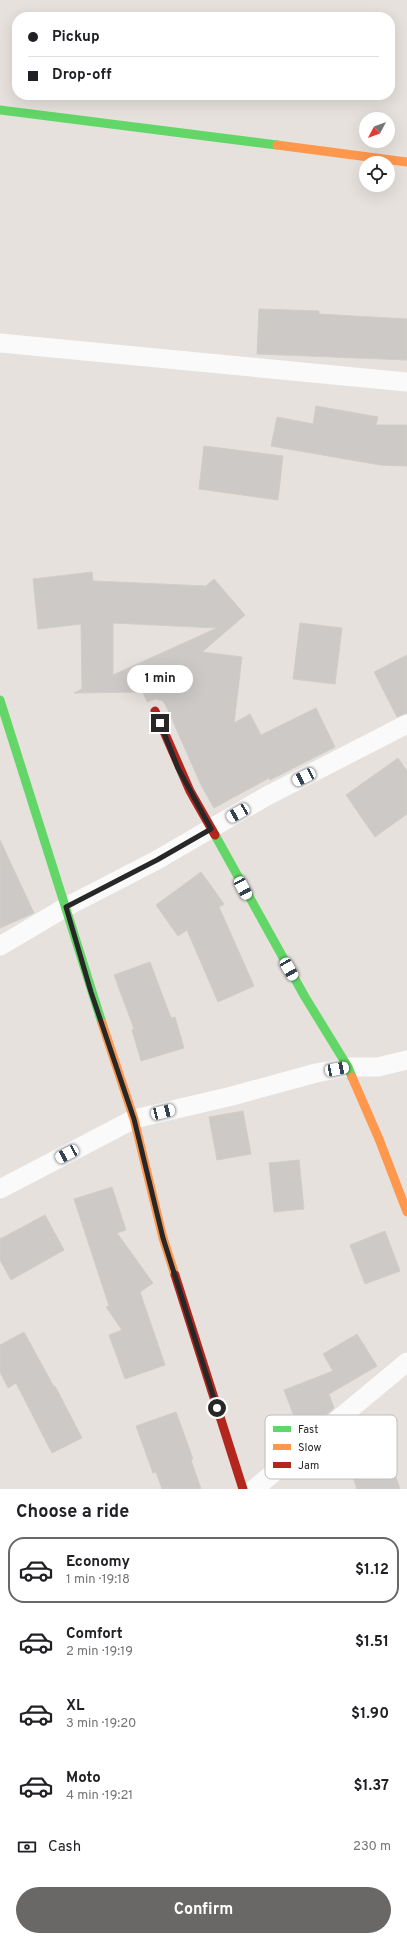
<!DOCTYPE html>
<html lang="en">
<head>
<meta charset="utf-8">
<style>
	body { margin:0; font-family:Overpass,sans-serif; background:#f6f6f6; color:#202124; height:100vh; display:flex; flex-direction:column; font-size:15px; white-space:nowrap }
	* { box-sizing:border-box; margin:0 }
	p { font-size:13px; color:#757577 }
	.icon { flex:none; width:22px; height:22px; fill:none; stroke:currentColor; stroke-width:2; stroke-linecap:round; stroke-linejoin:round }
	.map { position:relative; height:1489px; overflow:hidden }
	.drawer { display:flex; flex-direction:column; background:#fff; flex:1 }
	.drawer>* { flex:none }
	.hud { position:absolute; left:12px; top:12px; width:383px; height:88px; border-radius:16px; box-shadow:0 4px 16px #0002; display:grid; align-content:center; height:88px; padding:0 16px; background:#fff }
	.needle { width:26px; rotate:229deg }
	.controls { position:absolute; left:359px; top:112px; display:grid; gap:8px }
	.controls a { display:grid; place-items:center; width:36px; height:36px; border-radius:50%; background:#fff; box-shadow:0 4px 16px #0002; font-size:20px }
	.end { position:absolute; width:18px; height:18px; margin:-9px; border:5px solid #272727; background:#fff; box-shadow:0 0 0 2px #fff }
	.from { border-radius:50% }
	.bubble { position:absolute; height:28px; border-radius:14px; background:#fff; box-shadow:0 4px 16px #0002; font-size:13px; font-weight:700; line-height:28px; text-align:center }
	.car { position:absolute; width:12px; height:24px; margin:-12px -6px; border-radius:5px; box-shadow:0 0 3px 1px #0007; background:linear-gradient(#fff 24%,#345 0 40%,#fff 0 76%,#345 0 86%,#fff 0) }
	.hud b { display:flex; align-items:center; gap:14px; height:38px; font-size:15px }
	.hud b+b { border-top:1px solid #e0e0e0 }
	.hud i { width:10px; height:10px; background:#202124 }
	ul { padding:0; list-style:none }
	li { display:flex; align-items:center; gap:12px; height:66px; margin:0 8px 6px; padding:0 8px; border:2px solid transparent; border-radius:16px }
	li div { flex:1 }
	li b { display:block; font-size:15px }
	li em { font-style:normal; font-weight:700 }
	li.current { border-color:#6a6866 }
	li>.icon { width:36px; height:36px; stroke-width:1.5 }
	h2 { padding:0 16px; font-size:18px; line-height:48px }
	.pay { display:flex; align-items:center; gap:10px; height:44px; padding:0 16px; font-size:15px }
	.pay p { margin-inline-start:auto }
	.button { display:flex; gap:8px; margin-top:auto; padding:8px 16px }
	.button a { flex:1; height:46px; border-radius:24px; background:#6a6866; color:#fff; font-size:16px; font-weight:700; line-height:46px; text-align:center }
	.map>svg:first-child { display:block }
	.building { fill:#ccc9c6; stroke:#d1cdc8; fill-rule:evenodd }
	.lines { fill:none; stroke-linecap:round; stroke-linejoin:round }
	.street { stroke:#fbfafa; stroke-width:19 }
	.fast { stroke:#63d668; stroke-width:9 }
	.slow { stroke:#ff974d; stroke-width:9 }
	.jam { stroke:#b3261e; stroke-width:9 }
	.route { stroke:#272727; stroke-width:5 }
	.key { fill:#fff; stroke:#bebebe; stroke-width:1 }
	.key-label { font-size:11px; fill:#272727 }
</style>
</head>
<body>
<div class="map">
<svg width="407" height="1489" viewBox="0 0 407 1489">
	<rect width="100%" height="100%" fill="#e6e1dc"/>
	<path class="building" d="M 259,309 L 319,311 L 319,314 L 407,319 L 407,360 L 257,354 Z
		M 316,406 L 378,417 L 376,425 L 407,425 L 407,466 L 380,465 L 271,446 L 277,417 L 313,424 Z
		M 204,446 L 283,456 L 278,500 L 199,489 Z
		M 92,572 L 93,581 L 206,586 L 214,579 L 245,615 L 202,652 L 242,657 L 234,723 L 250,714 L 261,735 L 316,708 L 335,747 L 270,780 L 269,778 L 214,808 L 201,785 L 166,706 L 163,701 L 156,699 L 147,702 L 143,692 L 74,693 L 82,689 L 81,624 L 38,629 L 33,579 ZM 113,623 L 217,628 L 113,675 Z
		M 300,623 L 342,628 L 335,684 L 293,679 Z
		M 407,655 L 407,713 L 397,717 L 374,672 Z
		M 398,758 L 407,771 L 407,814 L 375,837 L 346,795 Z
		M 0,840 L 34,913 L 0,928 Z
		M 201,872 L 224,904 L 219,907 L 254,986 L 218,1002 L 187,930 L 178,936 L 156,905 Z
		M 150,962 L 171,1018 L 175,1017 L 184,1048 L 141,1061 L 132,1030 L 134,1029 L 114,975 Z
		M 243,1111 L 251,1154 L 217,1160 L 209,1117 Z
		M 299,1160 L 304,1209 L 274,1212 L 269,1163 Z
		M 112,1187 L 126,1230 L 117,1233 L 153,1283 L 140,1292 L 165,1365 L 125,1379 L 109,1335 L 122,1330 L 106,1307 L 109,1306 L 74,1199 Z
		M 45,1215 L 64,1250 L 11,1280 L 0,1260 L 0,1239 Z
		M 385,1231 L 400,1271 L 365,1284 L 350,1245 Z
		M 24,1332 L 54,1387 L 55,1386 L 82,1438 L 52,1453 L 16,1383 L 8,1388 L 0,1372 L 0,1345 Z
		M 357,1334 L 377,1366 L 329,1394 L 334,1408 L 324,1417 L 298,1427 L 284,1390 L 333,1371 L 323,1354 Z
		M 176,1412 L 193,1459 L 191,1460 L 201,1489 L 162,1489 L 156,1472 L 153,1473 L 136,1426 Z
		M 378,1424 L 400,1489 L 357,1489 L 339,1438 Z"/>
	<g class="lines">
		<path class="street" d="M 0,343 L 407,382
			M 0,946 L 66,907 L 157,860 L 265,797 L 407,724
			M 0,1189 L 134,1119 L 232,1096 L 316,1073 L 348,1067 L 378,1067 L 407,1060
			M 254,1489 L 407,1362"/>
		<path class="fast" d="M 0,110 L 277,145
			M 0,700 L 102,1023
			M 215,835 L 305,997 L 348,1067 L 352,1077"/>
		<path class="slow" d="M 277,145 L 407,162
			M 102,1023 L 134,1119 L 163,1238 L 175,1275
			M 352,1077 L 379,1139 L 407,1212"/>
		<path class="jam" d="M 155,711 L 190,791 L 215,835
			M 175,1275 L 243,1489"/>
	</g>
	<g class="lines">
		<path class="route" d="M 160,723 L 178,768 L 211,829 L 157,860 L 66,907 L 91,992 L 134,1119 L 163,1238 L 217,1408"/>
	</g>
	<rect x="265" y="1415" width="132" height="64" rx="6" class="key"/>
	<rect x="273" y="1426" width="18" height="6" fill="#63d668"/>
	<rect x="273" y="1444" width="18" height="6" fill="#ff974d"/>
	<rect x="273" y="1462" width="18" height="6" fill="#b3261e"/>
	<g class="key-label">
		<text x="298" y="1433">Fast</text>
		<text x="298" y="1451">Slow</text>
		<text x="298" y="1469">Jam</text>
	</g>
</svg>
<div class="controls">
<a><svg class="needle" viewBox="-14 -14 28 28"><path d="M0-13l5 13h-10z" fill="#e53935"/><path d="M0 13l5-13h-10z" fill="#757577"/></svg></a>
<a><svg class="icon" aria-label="locate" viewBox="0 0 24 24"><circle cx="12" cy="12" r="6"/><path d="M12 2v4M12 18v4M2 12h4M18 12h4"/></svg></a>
</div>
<i class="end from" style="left:217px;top:1408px"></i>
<i class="end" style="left:160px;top:723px"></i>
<div class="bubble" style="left:127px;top:665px;width:66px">1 min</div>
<i class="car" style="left:304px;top:777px;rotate:243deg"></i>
<i class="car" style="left:238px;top:813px;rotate:240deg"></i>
<i class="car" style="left:243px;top:888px;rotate:152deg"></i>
<i class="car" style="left:289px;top:969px;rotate:150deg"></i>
<i class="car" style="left:337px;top:1069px;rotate:79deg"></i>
<i class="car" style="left:163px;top:1112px;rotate:76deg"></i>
<i class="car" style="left:67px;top:1154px;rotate:242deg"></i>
<div class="hud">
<b><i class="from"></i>Pickup</b>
<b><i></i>Drop-off</b>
</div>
</div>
<section class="drawer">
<h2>Choose a ride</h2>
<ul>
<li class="current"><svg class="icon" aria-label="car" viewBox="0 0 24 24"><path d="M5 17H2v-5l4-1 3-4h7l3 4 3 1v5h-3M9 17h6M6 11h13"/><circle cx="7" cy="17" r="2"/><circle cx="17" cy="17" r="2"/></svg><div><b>Economy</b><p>1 min · 19:18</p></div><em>$1.12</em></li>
<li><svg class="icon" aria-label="car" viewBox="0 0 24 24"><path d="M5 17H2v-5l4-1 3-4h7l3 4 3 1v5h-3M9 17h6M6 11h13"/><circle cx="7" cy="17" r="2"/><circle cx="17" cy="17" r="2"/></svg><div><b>Comfort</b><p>2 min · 19:19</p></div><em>$1.51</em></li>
<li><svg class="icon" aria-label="car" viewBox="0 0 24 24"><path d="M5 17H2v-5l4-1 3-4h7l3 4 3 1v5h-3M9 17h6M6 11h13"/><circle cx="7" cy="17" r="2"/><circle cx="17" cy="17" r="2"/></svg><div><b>XL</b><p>3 min · 19:20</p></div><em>$1.90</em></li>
<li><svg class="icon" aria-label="car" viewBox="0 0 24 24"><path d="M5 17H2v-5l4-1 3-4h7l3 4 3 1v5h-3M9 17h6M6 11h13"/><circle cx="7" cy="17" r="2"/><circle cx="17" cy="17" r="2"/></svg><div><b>Moto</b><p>4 min · 19:21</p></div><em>$1.37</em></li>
</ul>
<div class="pay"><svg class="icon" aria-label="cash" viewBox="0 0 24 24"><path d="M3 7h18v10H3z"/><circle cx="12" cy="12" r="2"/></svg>Cash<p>230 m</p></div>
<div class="button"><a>Confirm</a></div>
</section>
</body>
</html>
